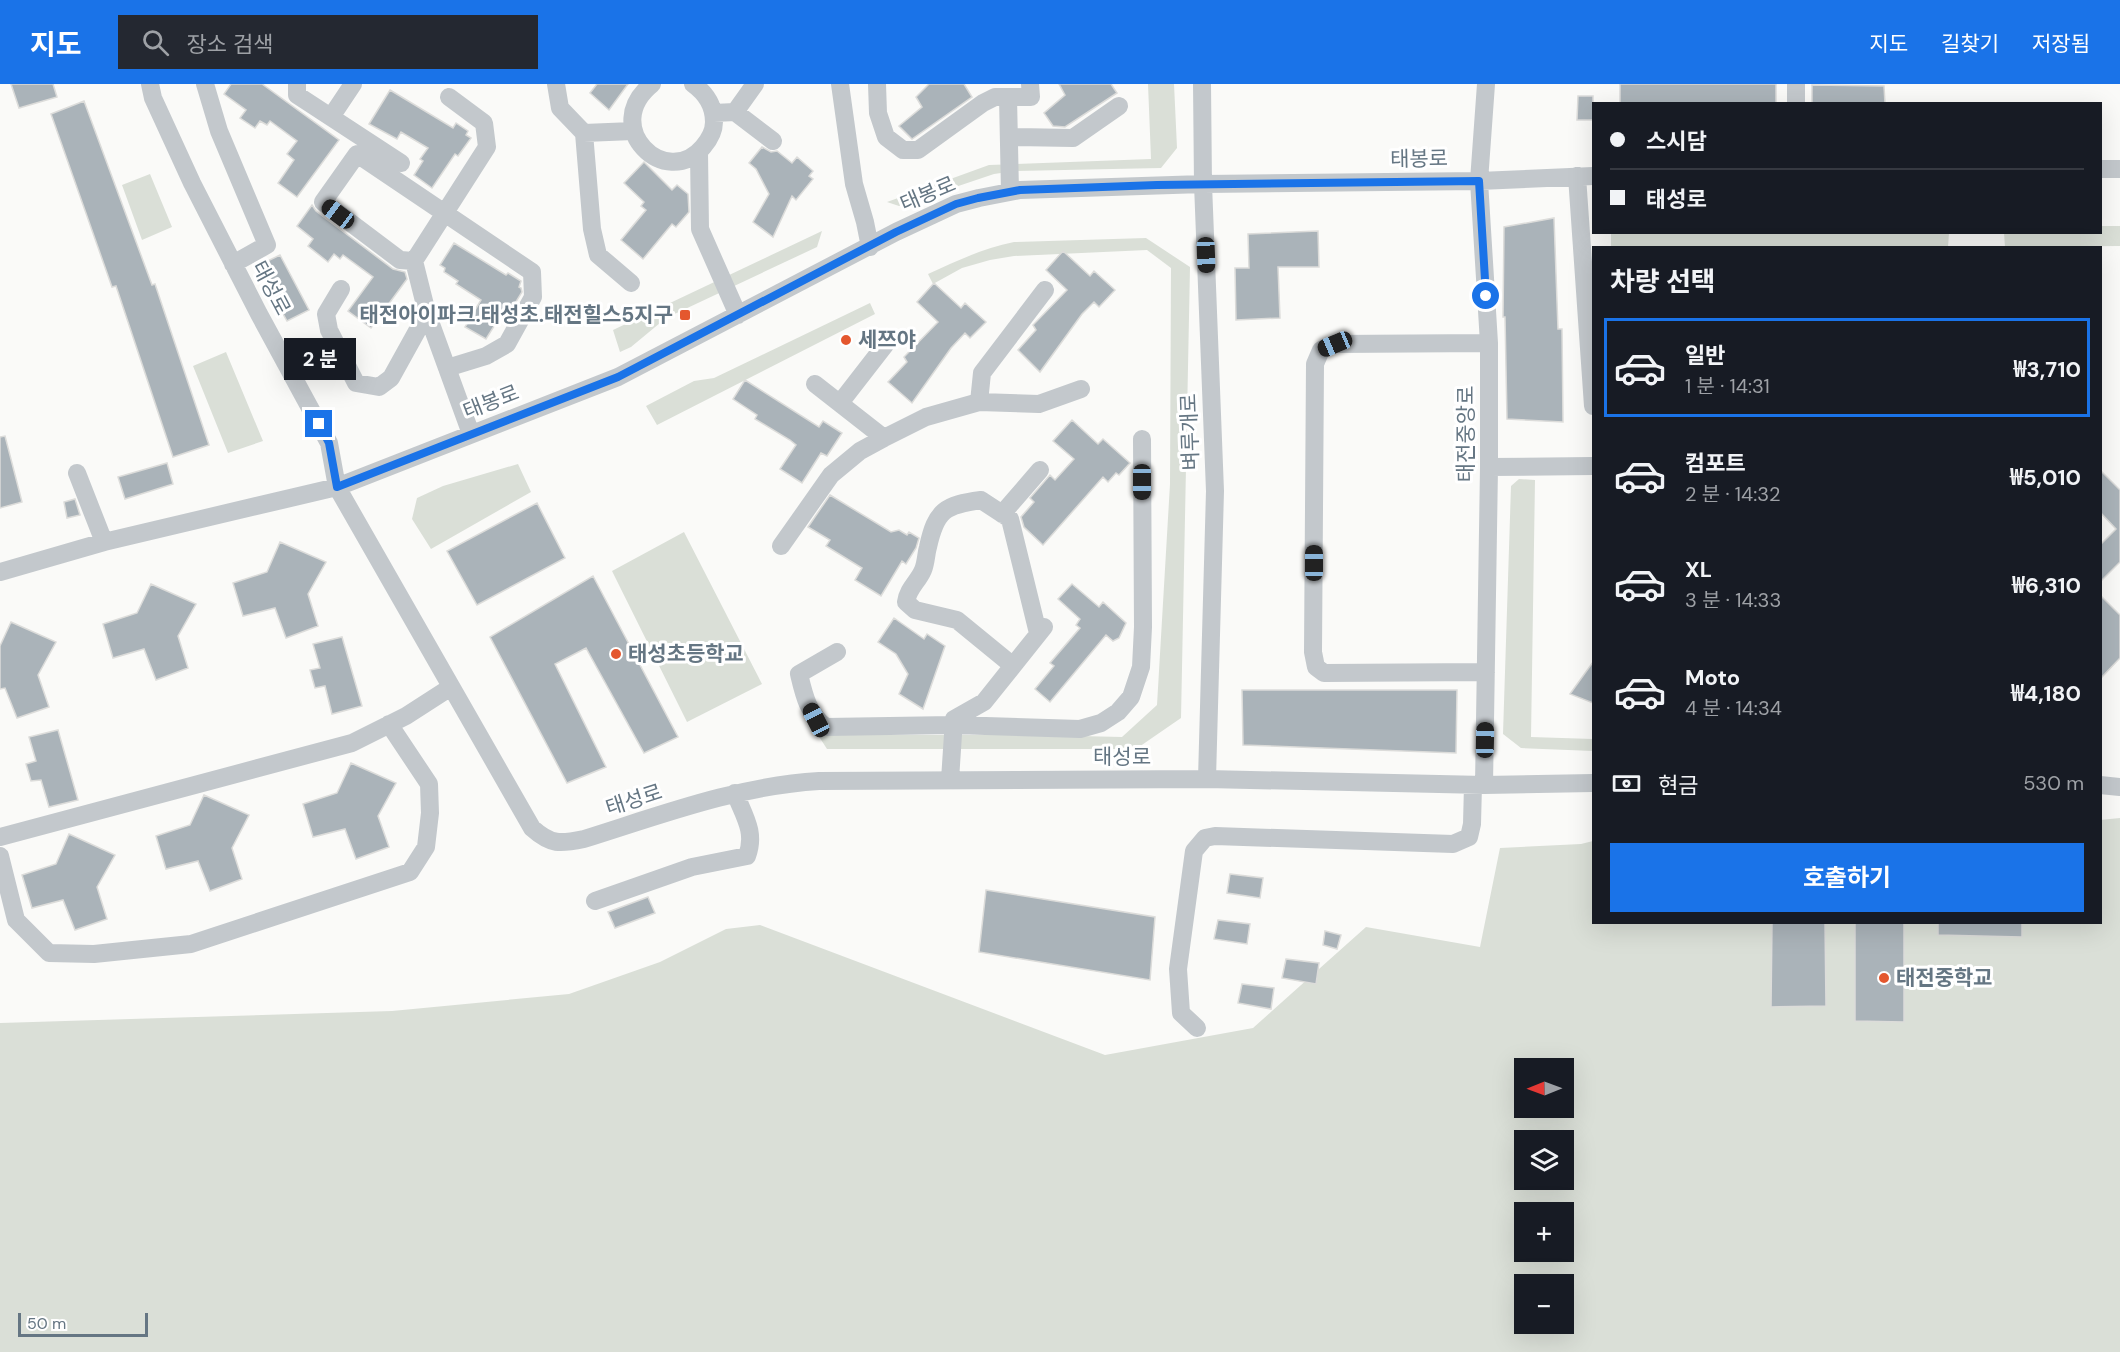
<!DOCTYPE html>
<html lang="ko">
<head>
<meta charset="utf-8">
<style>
	body { margin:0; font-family:"DM Sans","Noto Sans KR",sans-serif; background:#242831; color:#f1f3f6; height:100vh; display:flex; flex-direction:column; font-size:22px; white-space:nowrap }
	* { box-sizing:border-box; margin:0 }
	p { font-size:20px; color:#9ea1a6 }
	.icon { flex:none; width:33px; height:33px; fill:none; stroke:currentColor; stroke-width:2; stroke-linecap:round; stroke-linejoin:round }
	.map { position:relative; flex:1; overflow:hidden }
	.side { position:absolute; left:1592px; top:162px; width:510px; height:678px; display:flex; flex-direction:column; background:#171b24; border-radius:0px; box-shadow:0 6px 24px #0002 }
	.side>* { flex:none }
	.guide { position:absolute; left:1592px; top:18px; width:510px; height:132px; border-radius:0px; box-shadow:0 6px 24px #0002; display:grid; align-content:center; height:132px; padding:0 18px; background:#171b24 }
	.needle { width:39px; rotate:269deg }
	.tools { position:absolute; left:1514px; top:974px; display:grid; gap:12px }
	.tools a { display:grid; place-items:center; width:60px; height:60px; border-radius:0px; background:#171b24; box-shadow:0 6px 24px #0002; font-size:30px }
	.scale { position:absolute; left:18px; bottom:15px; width:130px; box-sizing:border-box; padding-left:6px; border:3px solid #657683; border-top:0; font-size:16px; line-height:21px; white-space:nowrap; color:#657683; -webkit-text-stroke:4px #fff; paint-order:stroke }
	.end { position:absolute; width:27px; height:27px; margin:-14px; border:8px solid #1a73e8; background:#fff; box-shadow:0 0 0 3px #fff }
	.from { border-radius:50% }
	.bubble { position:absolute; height:42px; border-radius:0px; background:#171b24; box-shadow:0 6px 24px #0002; font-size:20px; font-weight:700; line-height:42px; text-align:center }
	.car { position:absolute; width:18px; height:36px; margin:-18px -9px; border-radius:8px; box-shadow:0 0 4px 2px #0007; background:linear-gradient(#222 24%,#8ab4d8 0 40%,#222 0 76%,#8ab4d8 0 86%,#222 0) }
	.guide b { display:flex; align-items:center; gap:21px; height:57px; font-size:22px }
	.guide b+b { border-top:2px solid #363941 }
	.guide i { width:15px; height:15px; background:#f1f3f6 }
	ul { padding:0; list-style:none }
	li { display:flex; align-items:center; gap:18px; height:99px; margin:0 12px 9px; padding:0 6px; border:3px solid transparent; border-radius:0px }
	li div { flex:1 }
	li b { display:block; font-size:22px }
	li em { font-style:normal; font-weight:700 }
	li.active { border-color:#1a73e8 }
	li>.icon { width:54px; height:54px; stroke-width:1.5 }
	h2 { padding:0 18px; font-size:27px; line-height:72px }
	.pay { display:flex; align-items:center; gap:15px; height:66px; padding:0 18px; font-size:22px }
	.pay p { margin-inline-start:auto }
	.primary-button { display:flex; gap:12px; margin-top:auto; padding:12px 18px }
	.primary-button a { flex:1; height:69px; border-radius:0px; background:#1a73e8; color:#fff; font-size:24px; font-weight:700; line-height:69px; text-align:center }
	header { display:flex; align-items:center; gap:36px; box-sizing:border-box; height:84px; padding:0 30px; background:#1a73e8; color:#fff }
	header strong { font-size:28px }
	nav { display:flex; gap:33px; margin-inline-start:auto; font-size:21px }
	.search { width:420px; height:54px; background:#242831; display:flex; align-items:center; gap:15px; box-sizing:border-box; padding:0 21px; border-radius:0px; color:#9ea1a6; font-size:22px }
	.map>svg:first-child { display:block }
	.green { fill:#dadfd7; fill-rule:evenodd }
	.building { fill:#aab3b9; stroke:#dcdcda; stroke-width:1.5 }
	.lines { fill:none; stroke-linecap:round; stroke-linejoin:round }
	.minor { stroke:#c3c8cc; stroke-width:18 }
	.route { stroke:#1a73e8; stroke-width:8 }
	.poi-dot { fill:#e4572e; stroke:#fff; stroke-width:2 }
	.labels { text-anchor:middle; stroke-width:6; stroke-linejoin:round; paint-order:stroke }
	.street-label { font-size:21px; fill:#657683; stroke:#fff }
	.poi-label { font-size:21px; font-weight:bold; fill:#657683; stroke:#fff; text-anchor:start }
</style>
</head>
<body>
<header>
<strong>지도</strong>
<div class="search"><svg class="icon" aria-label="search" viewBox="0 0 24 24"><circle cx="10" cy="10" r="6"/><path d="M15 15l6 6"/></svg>장소 검색</div>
<nav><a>지도</a><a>길찾기</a><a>저장됨</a></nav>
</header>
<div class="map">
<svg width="2120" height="1268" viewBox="0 0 2120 1268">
	<rect width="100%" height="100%" fill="#fafaf8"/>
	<path class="green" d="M 1148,0 L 1174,0 L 1177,64 L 1161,84 L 1015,87 L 994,90 L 899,122 L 887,118 L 989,81 L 1151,75 Z
		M 150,90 L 172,143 L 142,156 L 122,101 Z
		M 2100,142 L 2120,142 L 2120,162 L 2005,163 L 2004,149 L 2100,148 Z
		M 822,147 L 817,163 L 666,234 L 631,263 L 620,268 L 613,246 Z
		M 1611,149 L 1949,148 L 1949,149 L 1948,163 L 1611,164 Z
		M 1146,154 L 1190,183 L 1181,634 L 1136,665 L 827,665 L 818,651 L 1037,651 L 1122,653 L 1157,621 L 1170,400 L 1171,184 L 1147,166 L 1014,172 L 990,176 L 962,184 L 933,200 L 928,190 C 957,177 983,164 1014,158 Z
		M 870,219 L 875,230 L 657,341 L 646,322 L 694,297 L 714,294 Z
		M 226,268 L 263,357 L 228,369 L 193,282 Z
		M 518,380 L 531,408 L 431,465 L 412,435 L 417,414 L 443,402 Z
		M 1519,395 L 1535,396 L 1531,653 L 1593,655 L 1593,667 L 1521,664 L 1503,650 L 1511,402 Z
		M 684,448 L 762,600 L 687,638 L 612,487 Z
		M 2120,734 L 2120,1268 L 0,1268 L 0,939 L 392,927 L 569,910 L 660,878 L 726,845 L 760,841 L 1105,971 L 1253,944 L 1366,843 L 1480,863 L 1500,764 L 1581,760 L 1593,757 L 1593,838 L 2100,838 L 2100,736 ZM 1524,984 L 1563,984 L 1563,1023 L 1524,1023 ZM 1524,1056 L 1563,1056 L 1563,1095 L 1524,1095 ZM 1524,1128 L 1563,1128 L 1563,1167 L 1524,1167 ZM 1524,1200 L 1563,1200 L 1563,1239 L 1524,1239 Z"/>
	<path class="building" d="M 11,0 L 53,0 L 57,13 L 19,24 Z
		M 231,0 L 262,0 L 339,56 L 297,113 L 278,99 L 294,76 L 287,70 L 297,57 L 270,37 L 267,41 L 260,37 L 255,44 L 240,34 L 246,26 L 224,10 Z
		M 597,0 L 628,0 L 609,26 L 590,9 Z
		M 929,0 L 964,0 L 972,13 L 912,55 L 899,42 L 922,23 L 916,13 Z
		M 1059,0 L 1111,0 L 1117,9 L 1065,43 L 1053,42 L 1044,29 L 1065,11 Z
		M 1620,0 L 1776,0 L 1776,20 L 1620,20 Z
		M 1812,1 L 1884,2 L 1885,20 L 1812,20 Z
		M 390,6 L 453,44 L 456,39 L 468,47 L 466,51 L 471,54 L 458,72 L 455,70 L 432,104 L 414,91 L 423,77 L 420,75 L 428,64 L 401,48 L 397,55 L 369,40 Z
		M 1578,12 L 1593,12 L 1593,36 L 1577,36 Z
		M 84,17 L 152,201 L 155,200 L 209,361 L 173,373 L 116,202 L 112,203 L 51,30 Z
		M 762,63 L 771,68 L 777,67 L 792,79 L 797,73 L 813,87 L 809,92 L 813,95 L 796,116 L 792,112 L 773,153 L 753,138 L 769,110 L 756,85 L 749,79 Z
		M 644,78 L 672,106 L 677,101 L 688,110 L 689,128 L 676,143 L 672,140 L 643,175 L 621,156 L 646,126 L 641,122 L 644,118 L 624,99 Z
		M 312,121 L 316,127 L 393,185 L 405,188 L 407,195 L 371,244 L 348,227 L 373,193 L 343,171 L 340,175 L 334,170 L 328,178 L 308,162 L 313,155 L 297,142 Z
		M 1554,134 L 1558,245 L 1562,245 L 1563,338 L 1507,335 L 1505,233 L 1503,233 L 1504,143 Z
		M 1318,147 L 1319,183 L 1278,183 L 1280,234 L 1236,236 L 1235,184 L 1249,184 L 1248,150 Z
		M 454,159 L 506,191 L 508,189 L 521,197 L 519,203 L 521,204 L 522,208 L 511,226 L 506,223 L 486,255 L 465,243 L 481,216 L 456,200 L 458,197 L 444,188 L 445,184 L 440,181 Z
		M 1063,167 L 1090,192 L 1094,187 L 1115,206 L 1099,223 L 1094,218 L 1082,230 L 1040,288 L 1018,266 L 1036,246 L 1033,241 L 1067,206 L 1046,186 Z
		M 280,171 L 309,226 L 287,237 L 257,182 Z
		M 934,199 L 961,224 L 965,219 L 986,238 L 970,254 L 965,249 L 951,264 L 912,319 L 888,298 L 907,278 L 904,273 L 938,238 L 917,218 Z
		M 745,296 L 819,343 L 823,337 L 842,349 L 827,372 L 821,369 L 802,399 L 780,385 L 796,361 L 790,356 L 755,335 L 757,331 L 733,315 Z
		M 1072,336 L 1098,360 L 1103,355 L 1130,379 L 1119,391 L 1116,389 L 1108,398 L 1103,393 L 1043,461 L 1024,443 L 1021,433 L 1034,418 L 1030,414 L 1050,391 L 1055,396 L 1074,375 L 1053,357 Z
		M 5,352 L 22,418 L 0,424 L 0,353 Z
		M 167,379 L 173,400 L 125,415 L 118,393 Z
		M 2100,386 L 2120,406 L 2120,478 L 2100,498 L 2100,461 L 2116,445 L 2100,428 Z
		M 830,411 L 891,448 L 899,446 L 907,451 L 909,448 L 919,454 L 916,464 L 906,480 L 902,477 L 881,512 L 855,496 L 862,484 L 826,462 L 830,456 L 808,443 Z
		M 75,415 L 80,431 L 67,434 L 64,418 Z
		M 537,419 L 565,474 L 477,521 L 447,467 Z
		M 280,458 L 326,478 L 308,510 L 318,542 L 286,554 L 275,524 L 243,532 L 233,499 L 267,488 Z
		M 593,492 L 678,653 L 644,669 L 586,564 L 555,580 L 606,683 L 567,699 L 490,553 Z
		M 151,500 L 196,520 L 178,552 L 188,584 L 156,596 L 144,565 L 113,574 L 103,540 L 137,529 Z
		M 1072,500 L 1099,523 L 1103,518 L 1126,539 L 1119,554 L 1113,557 L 1106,551 L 1050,618 L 1035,605 L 1054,582 L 1050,579 L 1080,544 L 1076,541 L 1080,535 L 1058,515 Z
		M 2100,511 L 2120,531 L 2120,574 L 2100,595 Z
		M 894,534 L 924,555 L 927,550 L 945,562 L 923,625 L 899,610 L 908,590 L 896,570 L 878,558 Z
		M 11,538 L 56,558 L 38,591 L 49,623 L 17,634 L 5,604 L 0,605 L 0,562 Z
		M 342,553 L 362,622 L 332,630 L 325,602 L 315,604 L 310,586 L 320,584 L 313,560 Z
		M 1593,578 L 1593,619 L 1570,610 Z
		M 1242,606 L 1457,606 L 1456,669 L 1243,661 Z
		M 58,646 L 78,716 L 49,723 L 41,696 L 31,697 L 26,680 L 36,677 L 29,653 Z
		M 351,679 L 396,699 L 378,732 L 389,763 L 356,775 L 345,745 L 313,753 L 303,720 L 337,709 Z
		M 204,711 L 249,731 L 232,764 L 242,795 L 210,807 L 198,777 L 166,785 L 156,752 L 190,741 Z
		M 69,750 L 115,771 L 97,803 L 107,835 L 75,846 L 63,816 L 32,824 L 22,791 L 56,780 Z
		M 1230,790 L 1263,794 L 1260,814 L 1227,809 Z
		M 986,806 L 1155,833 L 1150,896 L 979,868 Z
		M 648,813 L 655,829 L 615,844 L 608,828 Z
		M 1218,836 L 1250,840 L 1247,860 L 1214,855 Z
		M 1772,838 L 1825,838 L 1826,922 L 1771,923 Z
		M 1855,838 L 1904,838 L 1904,938 L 1855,937 Z
		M 1938,838 L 2022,838 L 2022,853 L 1938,851 Z
		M 1325,847 L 1341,851 L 1337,865 L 1323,861 Z
		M 1286,875 L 1319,879 L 1316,900 L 1282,894 Z
		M 1242,900 L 1274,904 L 1271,925 L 1238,919 Z"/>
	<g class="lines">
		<path class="minor" d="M 150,0 L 153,14 L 192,99 L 259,230 L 329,359 L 337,403 L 532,744 C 551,761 560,760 584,755 C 661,731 737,702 819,697 L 1207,695 L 1484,701 L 1593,699
			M 205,0 L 219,47 L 267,161 L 233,180
			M 297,0 L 297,11 L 401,79
			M 556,0 L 560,24 L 584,49 L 633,47
			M 652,0 C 599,43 666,107 703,63 C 709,56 714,48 714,38 C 714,22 707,10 693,0
			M 840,0 L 854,100 L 865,138 L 870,163
			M 877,0 L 878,29 L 886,53 L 903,66 L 918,66 L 983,19 L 995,13 L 1031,13 L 1030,0
			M 1202,0 L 1203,100 L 1215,407 L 1207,695
			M 1796,0 L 1796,20
			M 1008,13 L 1010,108
			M 735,28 L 755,0
			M 714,29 L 735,28 L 773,57
			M 331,33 L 353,0
			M 584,49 L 592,145 L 598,171 L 631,199
			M 1009,53 L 1073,54 L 1119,22
			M 699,68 L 700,145 L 738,231
			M 2100,85 L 2120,85
			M 1577,92 L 1593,322
			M 414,177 L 427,229 L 471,350
			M 341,205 L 326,230 L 329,246 L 356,299 L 379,303 L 391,294 L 427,229
			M 447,284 L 486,272 L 507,260 L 533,213 L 532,188 L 357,70 L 323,118 L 400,176 L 414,177 L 487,63 L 484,39 L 449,13
			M 815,300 L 884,354
			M 979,318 L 982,289 L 1045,206
			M 840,319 L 885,261
			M 1489,383 L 1593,382
			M 77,389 L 104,458
			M 1002,430 L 1040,386
			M 781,462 L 831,391 L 860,367 L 884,354 L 926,333 L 979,318 L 1039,320 L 1081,305
			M 0,488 L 104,458 L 337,403 L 618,293 L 896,148 L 956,120 L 979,114 L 1020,106 L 1203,100 L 1479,97 L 1593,92
			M 837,568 L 799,590 C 804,611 808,630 826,643 L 953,641 L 1080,645 L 1101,639 L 1118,628 L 1131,613 L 1141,583 L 1143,543 L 1142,355
			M 1012,581 L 957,536 L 915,526 L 906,518 C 908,504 918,498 923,486 C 926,479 926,470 928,463 C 936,426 945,421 981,416 L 1010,435 L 1038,549
			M 1486,588 L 1324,589 L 1316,583 L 1313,568 L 1315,280 L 1321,266 L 1335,260 L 1489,259
			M 950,696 L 954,635 L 984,618 L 1044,543
			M 1484,701 L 1489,383 L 1489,259 L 1479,97 L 1486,0
			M 2100,701 L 2120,703
			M 0,753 L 352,659 L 406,632 L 451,603
			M 0,772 L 16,836 L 49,869 L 94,870 L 191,860 L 410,788 L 426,763 L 430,729 L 429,700 L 389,640
			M 595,817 L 692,783 L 747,772 C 756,748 744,732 735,709
			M 1197,944 L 1181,929 L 1178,885 L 1194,767 L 1205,754 L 1215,752 L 1453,760 L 1469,753 L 1472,740 L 1473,701"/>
	</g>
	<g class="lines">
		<path class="route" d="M 319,340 L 329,359 L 337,403 L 618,293 L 896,148 L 956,120 L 978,114 L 1020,106 L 1157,101 L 1479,97 L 1486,212"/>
	</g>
	<g class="poi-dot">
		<rect x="679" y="225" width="12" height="12" rx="3"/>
		<circle cx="846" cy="256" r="6"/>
		<circle cx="616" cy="570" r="6"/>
		<circle cx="1884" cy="894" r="6"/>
	</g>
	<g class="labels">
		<g class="street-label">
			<text transform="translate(1419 75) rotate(-1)" y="7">태봉로</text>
			<text transform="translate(928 110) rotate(-23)" y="7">태봉로</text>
			<text transform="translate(271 204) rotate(62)" y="7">태성로</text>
			<text transform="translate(491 318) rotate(-21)" y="7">태봉로</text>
			<text transform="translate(1190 348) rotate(-92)" y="7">벼루개로</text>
			<text transform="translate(1466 350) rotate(-90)" y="7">태전중앙로</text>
			<text x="1122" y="680">태성로</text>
			<text transform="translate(634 716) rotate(-18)" y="7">태성로</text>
		</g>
		<g class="poi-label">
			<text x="673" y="238" text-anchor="end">태전아이파크.태성초.태전힐스5지구</text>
			<text x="858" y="263">세쯔야</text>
			<text x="628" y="577">태성초등학교</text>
			<text x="1896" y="901">태전중학교</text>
		</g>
	</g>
</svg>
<div class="tools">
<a><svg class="needle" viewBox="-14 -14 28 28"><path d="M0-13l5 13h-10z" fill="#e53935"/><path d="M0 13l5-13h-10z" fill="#9ea1a6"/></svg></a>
<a><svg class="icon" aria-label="layers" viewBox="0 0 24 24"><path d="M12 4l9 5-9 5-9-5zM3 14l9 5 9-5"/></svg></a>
<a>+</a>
<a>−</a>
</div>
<div class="scale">50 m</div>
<i class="end from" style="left:1486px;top:212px"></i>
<i class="end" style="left:319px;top:340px"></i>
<div class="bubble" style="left:284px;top:254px;width:72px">2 분</div>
<i class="car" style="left:338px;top:130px;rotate:307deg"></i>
<i class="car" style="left:1206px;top:171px;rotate:178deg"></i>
<i class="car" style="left:1335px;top:260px;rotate:247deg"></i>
<i class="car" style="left:1142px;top:398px;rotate:180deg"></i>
<i class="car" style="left:1314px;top:479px;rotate:0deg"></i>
<i class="car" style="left:816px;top:636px;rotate:333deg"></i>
<i class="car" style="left:1485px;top:656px;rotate:1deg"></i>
<div class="guide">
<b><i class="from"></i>스시담</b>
<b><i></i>태성로</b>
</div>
<section class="side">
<h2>차량 선택</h2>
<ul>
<li class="active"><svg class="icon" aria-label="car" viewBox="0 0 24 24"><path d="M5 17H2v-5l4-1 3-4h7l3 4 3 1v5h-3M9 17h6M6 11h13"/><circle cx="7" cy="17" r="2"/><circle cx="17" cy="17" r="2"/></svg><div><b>일반</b><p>1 분 · 14:31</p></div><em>₩3,710</em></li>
<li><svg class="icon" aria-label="car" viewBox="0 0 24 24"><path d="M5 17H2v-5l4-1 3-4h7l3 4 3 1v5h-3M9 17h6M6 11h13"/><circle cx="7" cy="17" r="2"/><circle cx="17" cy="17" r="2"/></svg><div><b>컴포트</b><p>2 분 · 14:32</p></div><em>₩5,010</em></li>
<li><svg class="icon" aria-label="car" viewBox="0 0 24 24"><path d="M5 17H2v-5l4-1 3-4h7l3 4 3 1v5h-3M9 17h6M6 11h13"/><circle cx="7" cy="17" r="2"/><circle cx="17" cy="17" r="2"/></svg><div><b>XL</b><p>3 분 · 14:33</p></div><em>₩6,310</em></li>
<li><svg class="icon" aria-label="car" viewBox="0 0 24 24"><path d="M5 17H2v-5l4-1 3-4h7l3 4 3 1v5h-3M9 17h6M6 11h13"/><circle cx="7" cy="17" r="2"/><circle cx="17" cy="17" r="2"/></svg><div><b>Moto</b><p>4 분 · 14:34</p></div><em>₩4,180</em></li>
</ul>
<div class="pay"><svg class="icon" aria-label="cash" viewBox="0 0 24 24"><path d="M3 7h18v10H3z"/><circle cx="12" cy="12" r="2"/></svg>현금<p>530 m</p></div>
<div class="primary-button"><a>호출하기</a></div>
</section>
</div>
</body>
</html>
